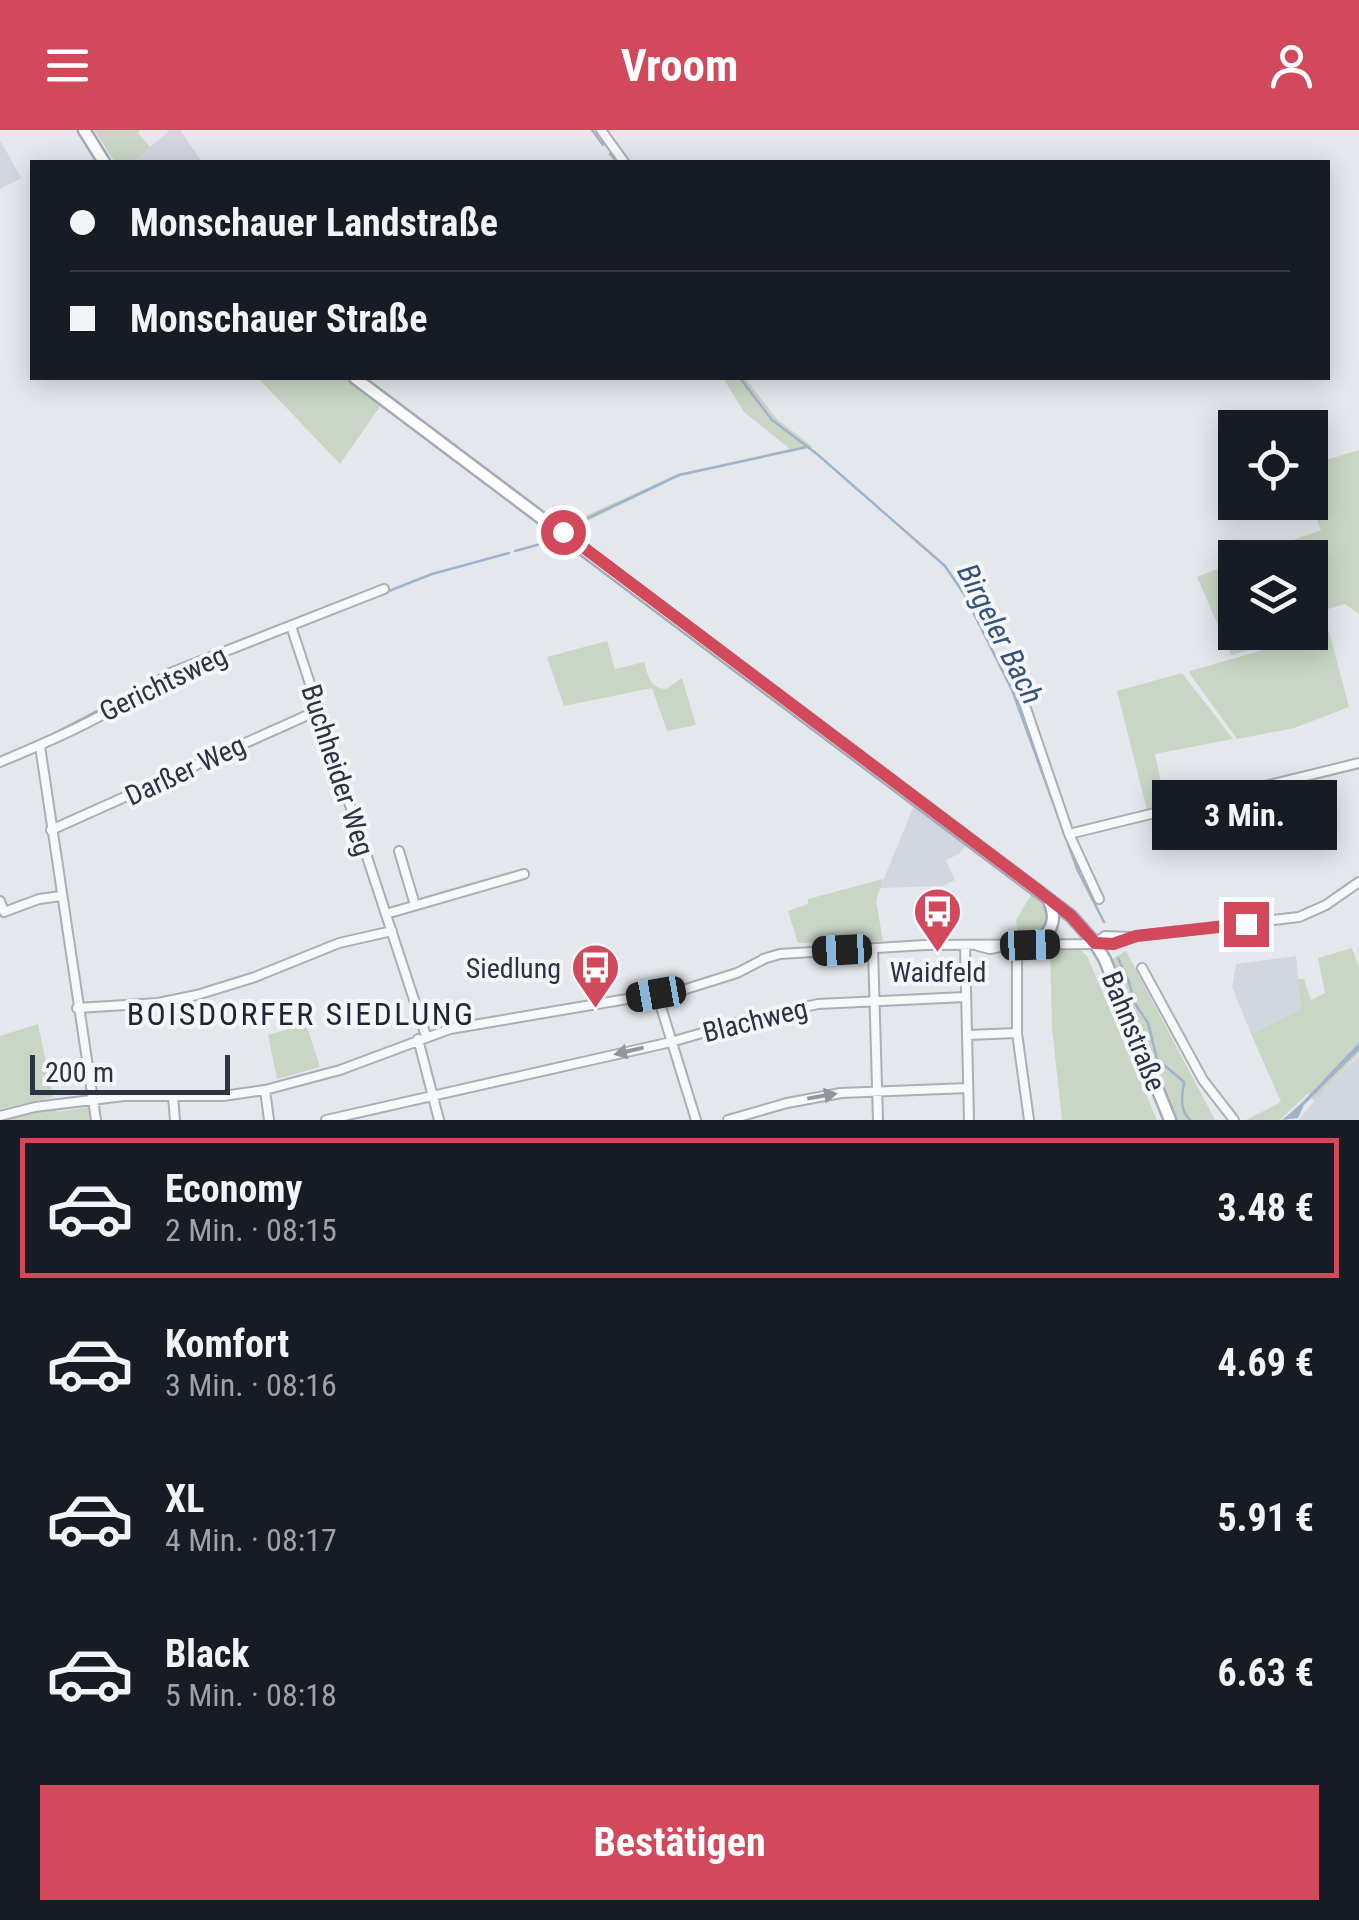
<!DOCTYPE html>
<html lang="de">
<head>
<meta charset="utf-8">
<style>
	body { margin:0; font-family:"Roboto Condensed",sans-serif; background:#20242c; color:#f1f3f6; height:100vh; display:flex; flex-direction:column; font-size:38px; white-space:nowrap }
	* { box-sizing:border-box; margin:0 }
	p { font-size:32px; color:#9ea1a6 }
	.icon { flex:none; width:55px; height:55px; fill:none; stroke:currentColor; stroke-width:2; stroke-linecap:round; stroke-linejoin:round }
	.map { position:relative; height:990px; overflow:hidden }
	.panel { display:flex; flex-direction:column; background:#171b24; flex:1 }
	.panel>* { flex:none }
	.guide { position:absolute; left:30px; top:30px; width:1300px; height:220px; border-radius:0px; box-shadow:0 5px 25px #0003; display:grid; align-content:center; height:220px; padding:0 40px; background:#171b24 }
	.fabs { position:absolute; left:1218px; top:280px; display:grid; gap:20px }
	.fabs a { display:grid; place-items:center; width:110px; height:110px; border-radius:0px; background:#171b24; box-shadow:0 5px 25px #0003; font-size:50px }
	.scale { position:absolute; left:30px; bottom:25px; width:200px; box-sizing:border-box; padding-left:10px; border:5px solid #2b3445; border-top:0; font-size:28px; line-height:35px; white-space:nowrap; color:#2b3445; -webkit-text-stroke:8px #f4f6f9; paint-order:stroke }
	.end { position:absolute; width:45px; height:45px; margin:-22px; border:12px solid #d1495b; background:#fff; box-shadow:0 0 0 5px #fff }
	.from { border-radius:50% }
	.bubble { position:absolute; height:70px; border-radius:0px; background:#171b24; box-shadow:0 5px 25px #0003; font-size:32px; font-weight:700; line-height:70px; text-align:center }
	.car { position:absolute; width:30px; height:60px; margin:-30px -15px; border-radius:12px; box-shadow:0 0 8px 2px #0007; background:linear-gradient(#222 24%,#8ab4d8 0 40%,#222 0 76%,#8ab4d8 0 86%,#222 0) }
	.guide b { display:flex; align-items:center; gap:35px; height:95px; font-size:38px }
	.guide b+b { border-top:2px solid #363941 }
	.guide i { width:25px; height:25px; background:#f1f3f6 }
	ul { padding:18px 0 0; list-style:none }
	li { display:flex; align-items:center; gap:30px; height:140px; margin:0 20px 15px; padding:0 20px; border:5px solid transparent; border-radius:0px }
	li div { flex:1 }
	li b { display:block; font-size:38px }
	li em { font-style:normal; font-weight:700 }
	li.active { border-color:#d1495b }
	li>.icon { width:90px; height:90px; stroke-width:1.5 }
	.button { display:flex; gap:20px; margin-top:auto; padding:20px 40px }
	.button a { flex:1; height:115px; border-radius:0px; background:#d1495b; color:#fff; font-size:40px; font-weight:700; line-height:115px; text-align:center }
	header { display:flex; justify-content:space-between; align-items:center; height:130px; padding:0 40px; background:#d1495b; color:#fff; font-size:45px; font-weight:700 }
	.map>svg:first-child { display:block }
	.built { fill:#d2d6de }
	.green { fill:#c9d6c5 }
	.water { fill:#9fb4cc }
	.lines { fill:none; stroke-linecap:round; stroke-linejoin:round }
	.stream { stroke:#9fb4cc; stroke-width:2.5 }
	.minor-casing { stroke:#a9aeb7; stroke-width:12 }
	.major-casing { stroke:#a3abb8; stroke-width:15 }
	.minor { stroke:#f7f8fa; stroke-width:8 }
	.major { stroke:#fff; stroke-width:10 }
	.oneway { fill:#9196a0 }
	.route { stroke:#d1495b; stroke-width:12 }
	.labels { text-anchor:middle; stroke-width:8; stroke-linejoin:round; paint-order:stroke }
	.street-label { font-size:28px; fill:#2b3445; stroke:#f4f6f9 }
	.poi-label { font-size:28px; fill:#2b3445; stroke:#f4f6f9; text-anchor:end }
	.water-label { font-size:30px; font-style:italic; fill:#34527a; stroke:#f4f6f9 }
	.quarter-label { font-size:32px; letter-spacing:2.5px; fill:#1d2536; stroke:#f4f6f9 }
</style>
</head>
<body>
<header><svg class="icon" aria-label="menu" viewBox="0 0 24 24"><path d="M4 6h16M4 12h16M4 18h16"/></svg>Vroom<svg class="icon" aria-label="person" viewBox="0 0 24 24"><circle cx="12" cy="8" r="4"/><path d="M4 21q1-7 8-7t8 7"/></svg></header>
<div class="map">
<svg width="1359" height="990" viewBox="0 0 1359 990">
	<rect width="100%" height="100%" fill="#e4e7ec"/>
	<path class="built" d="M 170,0 L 180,0 L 202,32 L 133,32 Z
		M 0,10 L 21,48 L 0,59 Z
		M 915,673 L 968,713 L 959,724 L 946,730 L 955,750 L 943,756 L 880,758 Z
		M 1296,826 L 1301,879 L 1251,904 L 1232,857 L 1236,834 Z
		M 1359,925 L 1359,990 L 1299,990 L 1320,964 Z"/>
	<path class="green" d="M 94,0 L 140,0 L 138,3 L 150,17 L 133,32 L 115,32 Z
		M 258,248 L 347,248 L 381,275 L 340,334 Z
		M 723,248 L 745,248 L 777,289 L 813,317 L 680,346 L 571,399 L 565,395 L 678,344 L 790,319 L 744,282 Z
		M 1359,320 L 1359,484 L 1345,474 L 1310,484 L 1310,428 L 1247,427 L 1321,400 L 1310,372 L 1310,335 Z
		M 1235,432 L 1235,502 L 1292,503 L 1294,508 L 1231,525 L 1197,447 Z
		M 1329,501 L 1349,577 L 1294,598 L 1237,609 L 1190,544 L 1190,541 Z
		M 607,511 L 615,539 L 644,532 C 648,546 650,558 666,559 L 682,548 L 696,595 L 667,601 L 652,558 L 564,576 L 547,527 Z
		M 1182,543 L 1233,609 L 1155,624 L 1166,676 L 1147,680 L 1117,561 Z
		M 883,749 L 876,771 L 883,811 L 798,813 L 788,781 L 808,774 L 808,769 Z
		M 1032,763 L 1049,783 L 1047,797 L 1037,806 L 1018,807 L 1016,790 Z
		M 1352,818 L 1359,837 L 1359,923 L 1314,971 L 1308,963 L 1280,990 L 1246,990 L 1281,972 L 1251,904 L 1301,879 L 1298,849 L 1304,849 L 1311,870 L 1325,863 L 1318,828 Z
		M 1050,820 L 1080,820 L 1087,826 L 1157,990 L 1062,990 L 1052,898 Z
		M 1126,821 L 1215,990 L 1175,990 L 1112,829 Z
		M 38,894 L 53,967 L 0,979 L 0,906 Z
		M 306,894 L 320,937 L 277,949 L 268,905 Z
		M 90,977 L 92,990 L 1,990 L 56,979 L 57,982 Z"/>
	<path class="water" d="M 1359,913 L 1359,920 L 1304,975 L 1298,988 L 1282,990 C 1308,970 1333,938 1359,913 Z"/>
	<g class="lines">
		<path class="stream" d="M 592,0 L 603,15
			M 610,24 L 617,32
			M 740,248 L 772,290 L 817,324 L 945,436 L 964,464 L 1012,560 L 1078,741 L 1104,792
			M 569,397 L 679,345 L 807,317
			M 515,421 L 559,409
			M 300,496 L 432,444 L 509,423
			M 170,549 L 261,511
			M 34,614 L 139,559
			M 0,627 L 22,619
			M 1118,828 L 1129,852 L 1134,872 L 1148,893 L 1157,929 L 1184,952 C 1182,967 1179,979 1190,990"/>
		<defs>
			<path id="minor" d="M 601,0 L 624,32
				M 291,496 L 426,906
				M 1020,561 L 1069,704 L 1099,769
				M 40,616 L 96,990
				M 0,632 C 58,608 120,580 170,543 L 384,459
				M 51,700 L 319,580
				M 1069,704 L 1359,633
				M 399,721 L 415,775
				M 0,771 L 4,782 L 39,769 L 61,766
				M 386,784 L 524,744
				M 1095,813 L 1105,806 L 1130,807
				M 1017,815 L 1017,903 L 1029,990
				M 965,816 L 969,990
				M 978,816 L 990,819 L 1010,815
				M 873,819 L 878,990
				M 763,829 L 780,824 L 925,815 L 1113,814 L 1137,806 L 1299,787 L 1326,775 L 1359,752
				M 1142,838 L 1203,950 L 1234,990
				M 657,864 L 696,990
				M 77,878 L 158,873 L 197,865 L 255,847 L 339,813 L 392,801
				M 967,905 L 1017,903
				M 418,909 L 439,990
				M 265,960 L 269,990
				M 173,966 L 175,990
				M 0,986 L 35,977 L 124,966 L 223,966 L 265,960 L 340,940 L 450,899 L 686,859 L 737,843 L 764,829
				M 326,990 L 671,912 L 757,887 L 818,874 L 965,867
				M 728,990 L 787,973 L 841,963 L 968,958"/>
			<path id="major" d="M 84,0 L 104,32
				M 355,248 L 1071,786 L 1095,813 L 1105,830 L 1170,990
				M 1030,815 C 1051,806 1059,790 1048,769"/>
		</defs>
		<use href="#minor" class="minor-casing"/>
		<use href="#major" class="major-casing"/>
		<use href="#minor" class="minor"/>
		<use href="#major" class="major"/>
	</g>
	<defs><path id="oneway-solid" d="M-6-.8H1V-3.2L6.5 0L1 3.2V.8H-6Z" transform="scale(2.5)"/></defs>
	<g class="oneway">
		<use href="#oneway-solid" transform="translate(629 921) rotate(167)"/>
		<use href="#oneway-solid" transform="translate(822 966) rotate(-10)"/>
	</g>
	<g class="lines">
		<path class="route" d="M 563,402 L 1034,757 L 1071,786 L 1095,813 L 1113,814 L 1136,806 L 1246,794"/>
	</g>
	<defs>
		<symbol id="bus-pin" viewBox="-11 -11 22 30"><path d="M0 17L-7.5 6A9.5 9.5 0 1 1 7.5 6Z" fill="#d1495b" stroke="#f4f6f9"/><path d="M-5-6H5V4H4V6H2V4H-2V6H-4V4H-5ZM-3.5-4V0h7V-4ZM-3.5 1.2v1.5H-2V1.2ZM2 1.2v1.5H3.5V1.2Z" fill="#fff"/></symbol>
	</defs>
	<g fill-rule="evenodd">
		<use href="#bus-pin" x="910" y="754" width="55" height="75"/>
		<use href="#bus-pin" x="568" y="810" width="55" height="75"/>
	</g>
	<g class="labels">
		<g class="street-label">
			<text transform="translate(163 553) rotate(-26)" y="10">Gerichtsweg</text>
			<text transform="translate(185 640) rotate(-25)" y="10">Darßer Weg</text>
			<text transform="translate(338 640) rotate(72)" y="10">Buchheider Weg</text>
			<text transform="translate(755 890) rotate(-14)" y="10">Blachweg</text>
			<text transform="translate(1134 901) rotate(68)" y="10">Bahnstraße</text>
		</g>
		<g class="poi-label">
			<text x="561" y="848">Siedlung</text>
			<text x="938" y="852" text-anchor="middle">Waidfeld</text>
		</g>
		<g class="water-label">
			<text transform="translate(1000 504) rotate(63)" y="10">Birgeler Bach</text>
		</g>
		<g class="quarter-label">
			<text x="301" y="895">BOISDORFER SIEDLUNG</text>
		</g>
	</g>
</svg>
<div class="fabs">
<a><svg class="icon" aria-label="locate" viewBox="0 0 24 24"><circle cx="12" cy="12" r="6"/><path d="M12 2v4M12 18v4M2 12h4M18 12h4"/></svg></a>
<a><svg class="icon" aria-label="layers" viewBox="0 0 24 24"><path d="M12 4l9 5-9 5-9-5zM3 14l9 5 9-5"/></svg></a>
</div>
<div class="scale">200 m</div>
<i class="end from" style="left:563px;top:402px"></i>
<i class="end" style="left:1246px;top:794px"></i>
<div class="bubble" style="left:1152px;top:650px;width:185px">3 Min.</div>
<i class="car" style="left:1030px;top:815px;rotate:88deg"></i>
<i class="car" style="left:842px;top:820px;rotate:267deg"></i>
<i class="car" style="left:656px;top:864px;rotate:260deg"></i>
<div class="guide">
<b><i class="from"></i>Monschauer Landstraße</b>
<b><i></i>Monschauer Straße</b>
</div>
</div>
<section class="panel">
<ul>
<li class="active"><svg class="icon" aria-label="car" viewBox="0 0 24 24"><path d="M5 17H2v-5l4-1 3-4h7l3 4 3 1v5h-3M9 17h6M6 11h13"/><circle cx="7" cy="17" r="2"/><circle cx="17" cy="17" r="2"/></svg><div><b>Economy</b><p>2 Min. · 08:15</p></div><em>3.48 €</em></li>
<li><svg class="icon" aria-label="car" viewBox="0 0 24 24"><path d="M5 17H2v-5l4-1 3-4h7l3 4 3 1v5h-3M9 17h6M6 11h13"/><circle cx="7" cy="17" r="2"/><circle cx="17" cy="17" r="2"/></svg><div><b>Komfort</b><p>3 Min. · 08:16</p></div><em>4.69 €</em></li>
<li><svg class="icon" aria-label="car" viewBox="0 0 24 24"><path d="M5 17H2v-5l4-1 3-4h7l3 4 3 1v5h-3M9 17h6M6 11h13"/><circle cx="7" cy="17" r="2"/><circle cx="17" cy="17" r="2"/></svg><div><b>XL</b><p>4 Min. · 08:17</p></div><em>5.91 €</em></li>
<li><svg class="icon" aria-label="car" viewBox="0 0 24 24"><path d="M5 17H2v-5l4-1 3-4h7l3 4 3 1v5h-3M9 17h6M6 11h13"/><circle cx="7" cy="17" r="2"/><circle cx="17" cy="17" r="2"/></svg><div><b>Black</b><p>5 Min. · 08:18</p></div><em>6.63 €</em></li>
</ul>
<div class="button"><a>Bestätigen</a></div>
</section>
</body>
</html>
